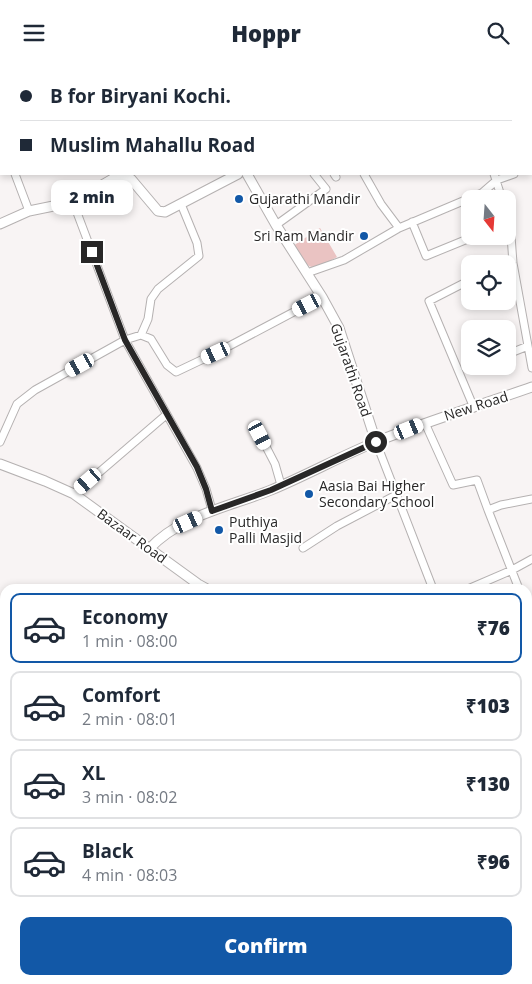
<!DOCTYPE html>
<html lang="en">
<head>
<meta charset="utf-8">
<style>
	body { margin:0; font-family:"Open Sans",sans-serif; background:#f2f2f3; color:#1f2937; height:100vh; display:flex; flex-direction:column; font-size:19px; white-space:nowrap }
	* { box-sizing:border-box; margin:0 }
	p { font-size:16px; color:#747a83 }
	.icon { flex:none; width:28px; height:28px; fill:none; stroke:currentColor; stroke-width:2; stroke-linecap:round; stroke-linejoin:round }
	.map { position:relative; flex:1; overflow:hidden }
	.panel { position:absolute; left:0px; top:519px; width:532px; height:401px; display:flex; flex-direction:column; background:#fff; border-radius:15px 15px 0 0; box-shadow:0 2px 8px #0003 }
	.panel>* { flex:none }
	.guide { position:absolute; left:0px; top:0px; width:532px; height:110px; box-shadow:0 2px 8px #0003; display:grid; align-content:center; height:110px; padding:0 20px; background:#fff }
	.needle { width:32px; rotate:163deg }
	.tools { position:absolute; left:461px; top:125px; display:grid; gap:10px }
	.tools a { display:grid; place-items:center; width:55px; height:55px; border-radius:10px; background:#fff; box-shadow:0 2px 8px #0003; font-size:25px }
	.end { position:absolute; width:22px; height:22px; margin:-11px; border:6px solid #282727; background:#fff; box-shadow:0 0 0 2px #fff }
	.from { border-radius:50% }
	.bubble { position:absolute; height:35px; border-radius:10px; background:#fff; box-shadow:0 2px 8px #0003; font-size:16px; font-weight:800; line-height:35px; text-align:center }
	.car { position:absolute; width:15px; height:30px; margin:-15px -8px; border-radius:6px; box-shadow:0 0 4px 1px #0007; background:linear-gradient(#fff 24%,#345 0 40%,#fff 0 76%,#345 0 86%,#fff 0) }
	.guide b { display:flex; align-items:center; gap:18px; height:48px; font-size:19px }
	.guide b+b { border-top:1px solid #e0e1e3 }
	.guide i { width:12px; height:12px; background:#1f2937 }
	ul { padding:9px 0 0; list-style:none }
	li { display:flex; align-items:center; gap:15px; height:70px; margin:0 10px 8px; padding:0 10px; border:2px solid #e0e1e3; border-radius:10px }
	li div { flex:1 }
	li b { display:block; font-size:19px }
	li em { font-style:normal; font-weight:800 }
	li.current { border-color:#1258a7 }
	li>.icon { width:45px; height:45px; stroke-width:1.5 }
	.action { display:flex; gap:10px; margin-top:auto; padding:10px 20px }
	.action a { flex:1; height:58px; border-radius:10px; background:#1258a7; color:#fff; font-size:20px; font-weight:800; line-height:58px; text-align:center }
	header { display:flex; justify-content:space-between; align-items:center; height:65px; padding:0 20px; background:#fff; font-size:22px; font-weight:800 }
	.map>svg:first-child { display:block }
	.green { fill:#eac3c2 }
	.water { fill:#8baad2; stroke:#6d839f }
	.lines { fill:none; stroke-linecap:round; stroke-linejoin:round }
	.ferry { stroke:#295286; stroke-width:1; stroke-dasharray:6 5; stroke-linecap:butt }
	.minor-casing { stroke:#b5b1b1; stroke-width:9 }
	.tertiary-casing { stroke:#b5b1b1; stroke-width:11 }
	.minor { stroke:#fff; stroke-width:7 }
	.tertiary { stroke:#fff; stroke-width:9 }
	.route { stroke:#282727; stroke-width:6 }
	.poi-dot { fill:#1258a7; stroke:#fff; stroke-width:2 }
	.labels { text-anchor:middle; stroke-width:4; stroke-linejoin:round; paint-order:stroke }
	.poi-label { font-size:14px; fill:#282727; stroke:#fff; text-anchor:start }
	.street-label { font-size:14px; fill:#282727; stroke:#fff }
</style>
</head>
<body>
<header><svg class="icon" aria-label="menu" viewBox="0 0 24 24"><path d="M4 6h16M4 12h16M4 18h16"/></svg>Hoppr<svg class="icon" aria-label="search" viewBox="0 0 24 24"><circle cx="10" cy="10" r="6"/><path d="M15 15l6 6"/></svg></header>
<div class="map">
<svg width="532" height="919" viewBox="0 0 532 919">
	<rect width="100%" height="100%" fill="#f8f4f4"/>
	<path class="green" d="M 320,163 L 337,192 C 309,208 311,206 293,181 Z"/>
	<path class="water" d="M 0,538 L 5,540 L 5,915 L 528,915 L 528,720 L 532,722 L 532,919 L 0,919 Z"/>
	<g class="lines">
		<path class="ferry" d="M 0,728 L 5,730
			M 0,743 L 5,745
			M 0,757 L 5,760
			M 0,772 L 5,774
			M 0,787 L 5,789
			M 0,850 L 5,851
			M 269,915 L 277,919
			M 303,915 L 311,919
			M 337,915 L 346,919
			M 373,915 L 381,919
			M 409,915 L 417,919
			M 502,915 L 532,919"/>
		<defs>
			<path id="minor" d="M 64,0 L 64,1
				M 348,0 L 348,1
				M 444,0 L 445,1
				M 517,0 L 518,1
				M 111,1 L 112,0
				M 263,1 L 265,0
				M 531,13 L 532,14
				M 0,25 L 1,29
				M 531,102 L 532,102
				M 0,104 L 1,104
				M 15,109 L 29,146
				M 334,109 L 336,112
				M 364,109 L 381,139 L 399,163
				M 494,109 L 502,134
				M 73,137 L 125,275 L 197,403 L 206,424 L 212,445
				M 508,150 L 510,157 L 513,198 L 532,303
				M 412,157 L 426,191 L 475,171
				M 276,160 L 326,124 L 314,109
				M 307,208 L 344,195 L 399,163 L 482,128 L 497,115 L 514,109
				M 470,215 L 429,236 L 474,343
				M 141,270 L 148,254 L 151,234 L 158,224 L 199,191 L 197,178 L 181,139
				M 508,289 L 528,281
				M 425,358 L 453,420 L 477,415 L 488,445 L 501,440 L 532,434
				M 260,370 L 275,399 L 281,420
				M 0,377 L 17,339 L 35,325 L 125,275 L 141,270 L 151,274 L 167,300 L 176,307 L 216,288 L 322,232
				M 376,377 L 433,524
				M 74,429 L 166,350
				M 488,445 L 519,524
				M 303,483 L 337,461 L 396,430
				M 468,524 L 512,505 L 532,494
				M 528,597 L 532,595"/>
			<path id="tertiary" d="M 184,0 L 184,1
				M 247,109 L 276,160 L 322,232 L 339,263 L 376,377
				M 0,159 L 29,146 L 73,137 L 116,112 L 128,112 L 131,114 L 158,146 L 165,147 L 238,109
				M 0,399 L 45,416 L 74,429 L 198,519 L 207,524
				M 149,484 C 181,450 229,442 271,425 C 307,410 341,391 378,376 C 428,356 481,340 532,322
				M 528,662 L 532,664"/>
		</defs>
		<use href="#minor" class="minor-casing"/>
		<use href="#tertiary" class="tertiary-casing"/>
		<use href="#minor" class="minor"/>
		<use href="#tertiary" class="tertiary"/>
	</g>
	<g class="lines">
		<path class="route" d="M 92,187 L 125,275 L 197,402 L 206,424 L 212,446 L 271,425 L 376,377"/>
	</g>
	<g class="poi-dot">
		<circle cx="239" cy="134" r="5"/>
		<circle cx="364" cy="171" r="5"/>
		<circle cx="309" cy="429" r="5"/>
		<circle cx="219" cy="465" r="5"/>
	</g>
	<g class="labels">
		<g class="poi-label">
			<text x="249" y="139">Gujarathi Mandir</text>
			<text x="354" y="176" text-anchor="end">Sri Ram Mandir</text>
			<text x="319" y="426">Aasia Bai Higher<tspan x="319" dy="16">Secondary School</tspan></text>
			<text x="229" y="462">Puthiya<tspan x="229" dy="16">Palli Masjid</tspan></text>
		</g>
		<g class="street-label">
			<text transform="translate(351 305) rotate(71)" y="5">Gujarathi Road</text>
			<text transform="translate(476 341) rotate(-18)" y="5">New Road</text>
			<text transform="translate(132 471) rotate(36)" y="5">Bazaar Road</text>
		</g>
	</g>
</svg>
<div class="tools">
<a><svg class="needle" viewBox="-14 -14 28 28"><path d="M0-13l5 13h-10z" fill="#e53935"/><path d="M0 13l5-13h-10z" fill="#747a83"/></svg></a>
<a><svg class="icon" aria-label="locate" viewBox="0 0 24 24"><circle cx="12" cy="12" r="6"/><path d="M12 2v4M12 18v4M2 12h4M18 12h4"/></svg></a>
<a><svg class="icon" aria-label="layers" viewBox="0 0 24 24"><path d="M12 4l9 5-9 5-9-5zM3 14l9 5 9-5"/></svg></a>
</div>
<i class="end from" style="left:376px;top:377px"></i>
<i class="end" style="left:92px;top:187px"></i>
<div class="bubble" style="left:51px;top:115px;width:82px">2 min</div>
<i class="car" style="left:307px;top:240px;rotate:243deg"></i>
<i class="car" style="left:216px;top:288px;rotate:245deg"></i>
<i class="car" style="left:80px;top:300px;rotate:241deg"></i>
<i class="car" style="left:409px;top:364px;rotate:68deg"></i>
<i class="car" style="left:260px;top:370px;rotate:152deg"></i>
<i class="car" style="left:88px;top:416px;rotate:229deg"></i>
<i class="car" style="left:188px;top:457px;rotate:66deg"></i>
<div class="guide">
<b><i class="from"></i>B for Biryani Kochi.</b>
<b><i></i>Muslim Mahallu Road</b>
</div>
<section class="panel">
<ul>
<li class="current"><svg class="icon" aria-label="car" viewBox="0 0 24 24"><path d="M5 17H2v-5l4-1 3-4h7l3 4 3 1v5h-3M9 17h6M6 11h13"/><circle cx="7" cy="17" r="2"/><circle cx="17" cy="17" r="2"/></svg><div><b>Economy</b><p>1 min · 08:00</p></div><em>₹76</em></li>
<li><svg class="icon" aria-label="car" viewBox="0 0 24 24"><path d="M5 17H2v-5l4-1 3-4h7l3 4 3 1v5h-3M9 17h6M6 11h13"/><circle cx="7" cy="17" r="2"/><circle cx="17" cy="17" r="2"/></svg><div><b>Comfort</b><p>2 min · 08:01</p></div><em>₹103</em></li>
<li><svg class="icon" aria-label="car" viewBox="0 0 24 24"><path d="M5 17H2v-5l4-1 3-4h7l3 4 3 1v5h-3M9 17h6M6 11h13"/><circle cx="7" cy="17" r="2"/><circle cx="17" cy="17" r="2"/></svg><div><b>XL</b><p>3 min · 08:02</p></div><em>₹130</em></li>
<li><svg class="icon" aria-label="car" viewBox="0 0 24 24"><path d="M5 17H2v-5l4-1 3-4h7l3 4 3 1v5h-3M9 17h6M6 11h13"/><circle cx="7" cy="17" r="2"/><circle cx="17" cy="17" r="2"/></svg><div><b>Black</b><p>4 min · 08:03</p></div><em>₹96</em></li>
</ul>
<div class="action"><a>Confirm</a></div>
</section>
</div>
</body>
</html>
